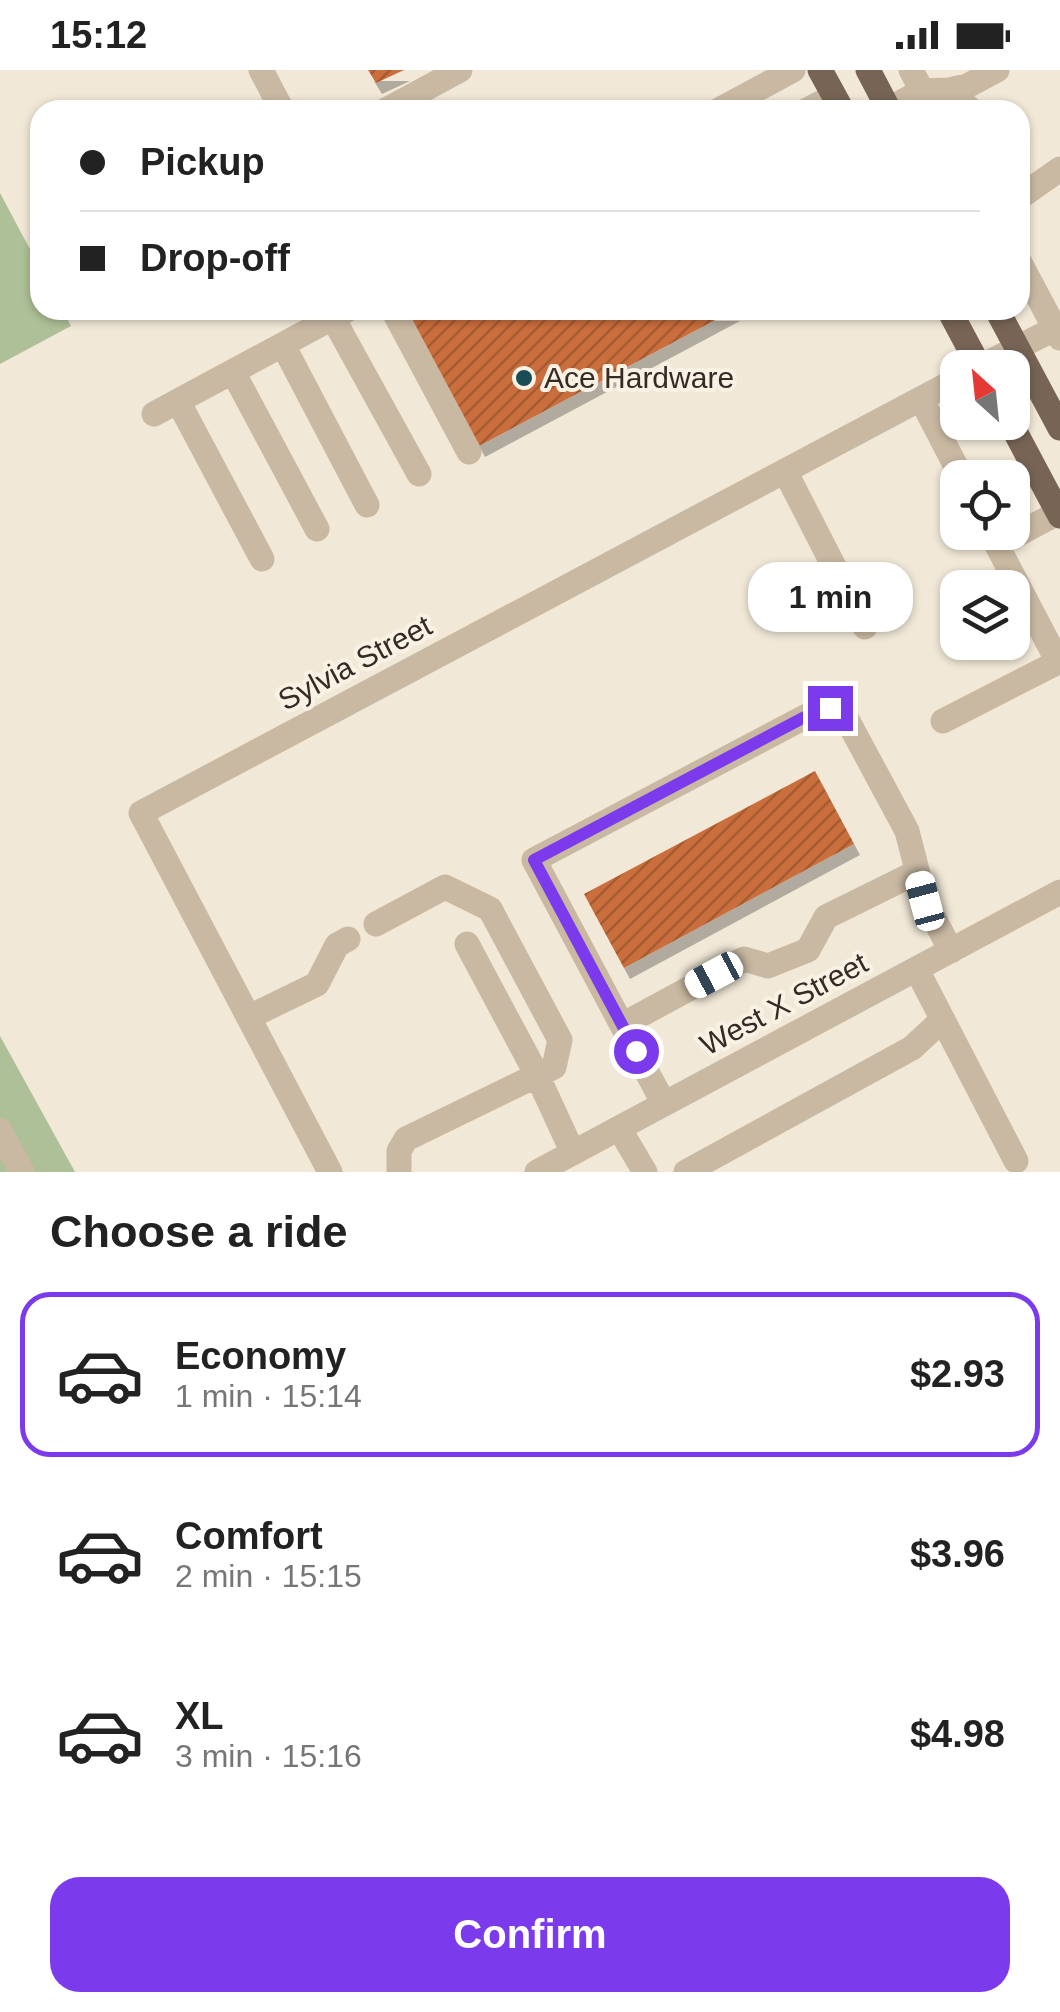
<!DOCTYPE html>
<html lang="en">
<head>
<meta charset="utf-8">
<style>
	body { margin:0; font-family:Helvetica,sans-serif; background:#f2f2f2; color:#222; height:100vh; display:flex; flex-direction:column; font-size:38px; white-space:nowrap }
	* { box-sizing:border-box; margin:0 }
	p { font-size:32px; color:#767676 }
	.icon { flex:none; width:55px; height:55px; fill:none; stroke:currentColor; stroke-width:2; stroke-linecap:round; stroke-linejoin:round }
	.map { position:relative; height:1102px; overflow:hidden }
	.panel { display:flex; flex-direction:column; background:#fff; flex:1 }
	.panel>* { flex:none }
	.top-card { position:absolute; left:30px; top:30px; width:1000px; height:220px; border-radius:30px; box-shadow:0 2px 8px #0004; display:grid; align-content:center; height:220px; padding:0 50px; background:#fff }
	.needle { width:65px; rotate:333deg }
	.controls { position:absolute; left:940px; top:280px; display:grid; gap:20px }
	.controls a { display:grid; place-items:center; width:90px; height:90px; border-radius:20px; background:#fff; box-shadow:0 2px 8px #0004; font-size:50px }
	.end { position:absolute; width:45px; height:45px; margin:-22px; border:12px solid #7c3aed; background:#fff; box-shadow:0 0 0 5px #fff }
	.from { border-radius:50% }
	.bubble { position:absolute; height:70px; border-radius:30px; background:#fff; box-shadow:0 2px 8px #0004; font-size:32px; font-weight:800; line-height:70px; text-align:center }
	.car { position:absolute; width:30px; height:60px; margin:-30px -15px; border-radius:12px; box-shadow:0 0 8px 2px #0007; background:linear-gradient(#fff 24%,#345 0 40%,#fff 0 76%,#345 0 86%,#fff 0) }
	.top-card b { display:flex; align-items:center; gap:35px; height:95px; font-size:38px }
	.top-card b+b { border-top:2px solid #e0e0e0 }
	.top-card i { width:25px; height:25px; background:#222 }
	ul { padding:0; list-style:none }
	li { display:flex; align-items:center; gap:30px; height:165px; margin:0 20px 15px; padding:0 30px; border:5px solid transparent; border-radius:30px }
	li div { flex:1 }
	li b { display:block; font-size:38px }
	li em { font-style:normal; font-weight:800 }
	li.active { border-color:#7c3aed }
	li>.icon { width:90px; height:90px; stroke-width:1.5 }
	h2 { padding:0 50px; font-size:45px; line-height:120px }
	.cta { display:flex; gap:20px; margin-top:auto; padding:20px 50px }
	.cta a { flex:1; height:115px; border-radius:30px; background:#7c3aed; color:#fff; font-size:40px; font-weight:800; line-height:115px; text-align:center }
	.status { display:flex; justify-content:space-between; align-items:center; height:70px; padding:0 50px; background:#fff; direction:ltr }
	.status svg { height:28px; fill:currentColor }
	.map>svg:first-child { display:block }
	.pitch { fill:#aec097 }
	.building { fill:url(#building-hatch); filter:url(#shadow) }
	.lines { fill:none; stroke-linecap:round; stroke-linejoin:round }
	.minor { stroke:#c9b9a3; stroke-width:25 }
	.major { stroke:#776455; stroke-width:25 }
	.route { stroke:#7c3aed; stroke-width:12 }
	.poi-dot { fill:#1a4c56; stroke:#f9f1e3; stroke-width:4 }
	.labels { text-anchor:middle; stroke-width:8; stroke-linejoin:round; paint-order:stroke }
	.poi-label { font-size:30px; fill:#342b25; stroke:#f9f1e3; text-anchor:start }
	.street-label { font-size:30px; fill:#342b25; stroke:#f9f1e3 }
</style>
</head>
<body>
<div class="status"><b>15:12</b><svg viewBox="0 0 49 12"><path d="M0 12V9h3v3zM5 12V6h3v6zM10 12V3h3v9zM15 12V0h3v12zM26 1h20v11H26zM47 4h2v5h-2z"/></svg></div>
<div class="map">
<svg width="1060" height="1102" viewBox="0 0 1060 1102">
	<defs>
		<pattern id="building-hatch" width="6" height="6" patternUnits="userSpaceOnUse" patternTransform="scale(2.5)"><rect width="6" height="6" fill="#ca6e3c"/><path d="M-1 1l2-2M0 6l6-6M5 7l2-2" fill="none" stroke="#a55b32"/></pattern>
		<filter id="shadow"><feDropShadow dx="6" dy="11" stdDeviation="0" flood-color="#0004"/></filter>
	</defs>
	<rect width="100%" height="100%" fill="#f1e8d7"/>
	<path class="pitch" d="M 0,123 L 40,198 L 40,240 L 63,240 L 71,256 L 0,294 Z
		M 0,966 L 75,1102 L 0,1102 Z"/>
	<path class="building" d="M 368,0 L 404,0 L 376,13 Z
		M 407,240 L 734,240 L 479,376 Z
		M 815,701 L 854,774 L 624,898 L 584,824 Z"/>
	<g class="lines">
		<path class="minor" d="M 261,0 L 282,40
			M 949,20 L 967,16 L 997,0
			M 922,21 L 949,20 L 971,40
			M 889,39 L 922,21 L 911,0
			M 386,40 L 460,0
			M 719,40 L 793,0
			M 807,40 L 834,26
			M 1020,127 L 1060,99
			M 1020,193 L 1060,268
			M 393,240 L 469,382
			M 333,248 L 419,404
			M 283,275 L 367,435
			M 978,298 L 1060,256
			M 233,302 L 317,459
			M 921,329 L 962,408
			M 178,331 L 262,489
			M 154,344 L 347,240
			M 785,401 L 865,557
			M 990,462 L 1058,592
			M 997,475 L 1058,443
			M 943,651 L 1060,591
			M 376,854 L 445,817 L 490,839 L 560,970 L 554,997 L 406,1069 L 399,1081 L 399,1102
			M 467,874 L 537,1005 L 573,1083
			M 917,900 L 1016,1091
			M 249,947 L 317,914 L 337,875 L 348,869
			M 622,955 L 744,889 L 768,896 L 808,880 L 826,847 L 917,802
			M 664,1034 L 534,790 L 818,640 L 830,638 L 843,642 L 907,761 L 925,831 L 951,881
			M 619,1058 L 645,1102
			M 0,1061 L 22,1102
			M 330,1102 L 141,743 L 958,309
			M 537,1102 L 1060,822
			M 686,1102 L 912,978 L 942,950"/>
		<path class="major" d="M 820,0 L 842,40
			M 868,0 L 889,40
			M 949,240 L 980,298
			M 997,240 L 1060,358
			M 1010,352 L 1060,446"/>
	</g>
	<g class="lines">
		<path class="route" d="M 636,981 L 534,790 L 818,640 L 830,638"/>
	</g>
	<circle class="poi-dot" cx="524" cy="308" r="10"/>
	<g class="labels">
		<g class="poi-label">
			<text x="544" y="318">Ace Hardware</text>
		</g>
		<g class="street-label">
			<text transform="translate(355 593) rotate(-28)" y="10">Sylvia Street</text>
			<text transform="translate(784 934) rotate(-28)" y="10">West X Street</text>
		</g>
	</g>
</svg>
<div class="controls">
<a><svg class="needle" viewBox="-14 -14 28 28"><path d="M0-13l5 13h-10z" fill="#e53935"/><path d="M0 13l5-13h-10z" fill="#767676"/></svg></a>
<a><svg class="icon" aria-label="locate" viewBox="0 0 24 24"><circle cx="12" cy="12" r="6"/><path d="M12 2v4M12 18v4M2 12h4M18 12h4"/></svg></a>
<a><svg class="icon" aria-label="layers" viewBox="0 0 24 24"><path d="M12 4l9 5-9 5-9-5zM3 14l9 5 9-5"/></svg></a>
</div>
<i class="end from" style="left:636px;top:981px"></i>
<i class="end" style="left:830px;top:638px"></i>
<div class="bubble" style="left:748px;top:492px;width:165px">1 min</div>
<i class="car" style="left:925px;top:831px;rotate:345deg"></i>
<i class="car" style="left:714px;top:905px;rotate:242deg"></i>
<div class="top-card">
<b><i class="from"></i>Pickup</b>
<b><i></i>Drop-off</b>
</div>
</div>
<section class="panel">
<h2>Choose a ride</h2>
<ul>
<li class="active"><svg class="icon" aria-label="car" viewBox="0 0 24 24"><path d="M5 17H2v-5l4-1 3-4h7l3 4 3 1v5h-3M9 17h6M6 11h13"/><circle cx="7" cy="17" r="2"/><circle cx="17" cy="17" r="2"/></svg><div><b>Economy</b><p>1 min · 15:14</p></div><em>$2.93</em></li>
<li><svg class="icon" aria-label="car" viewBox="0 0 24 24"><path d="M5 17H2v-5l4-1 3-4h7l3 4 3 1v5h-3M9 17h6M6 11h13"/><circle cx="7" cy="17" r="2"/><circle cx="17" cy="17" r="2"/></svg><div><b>Comfort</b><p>2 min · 15:15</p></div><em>$3.96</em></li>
<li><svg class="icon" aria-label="car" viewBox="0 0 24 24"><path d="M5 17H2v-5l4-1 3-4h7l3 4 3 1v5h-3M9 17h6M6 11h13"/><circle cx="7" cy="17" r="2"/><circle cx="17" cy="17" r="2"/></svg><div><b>XL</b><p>3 min · 15:16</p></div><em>$4.98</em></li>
</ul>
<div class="cta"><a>Confirm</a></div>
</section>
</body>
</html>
